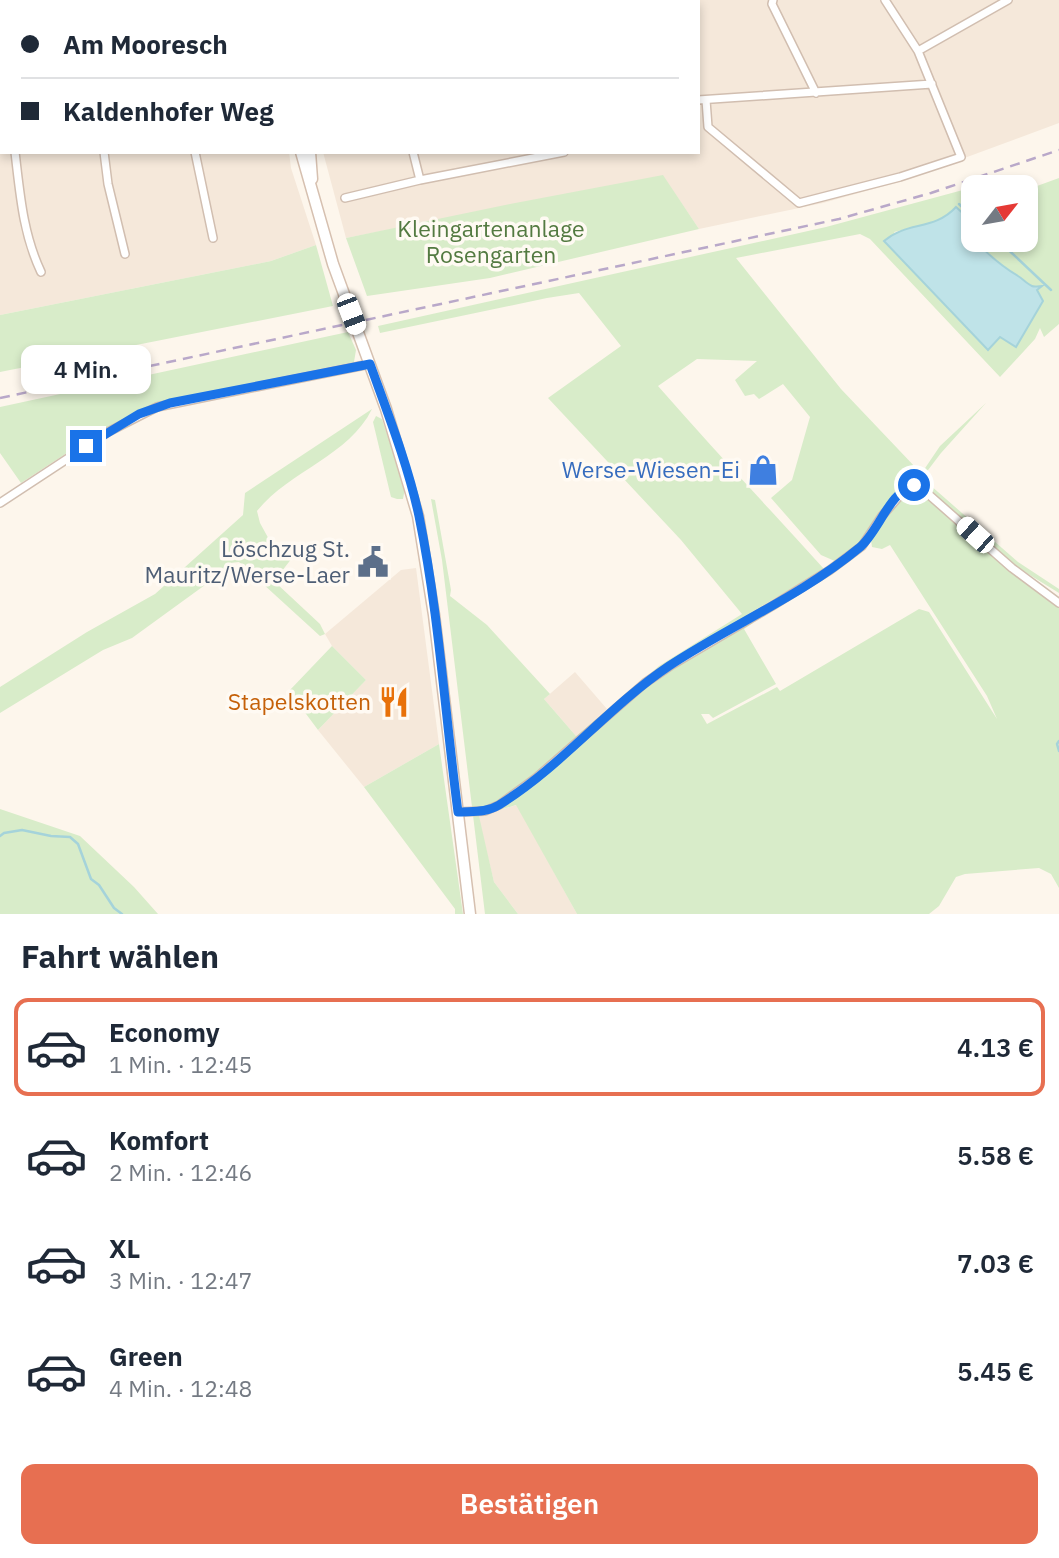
<!DOCTYPE html>
<html lang="de">
<head>
<meta charset="utf-8">
<style>
	body { margin:0; font-family:"IBM Plex Sans",sans-serif; background:#f2f2f3; color:#1f2937; height:100vh; display:flex; flex-direction:column; font-size:26px; white-space:nowrap }
	* { box-sizing:border-box; margin:0 }
	p { font-size:23px; color:#747a83 }
	.icon { flex:none; width:38px; height:38px; fill:none; stroke:currentColor; stroke-width:2; stroke-linecap:round; stroke-linejoin:round }
	.map { position:relative; height:914px; overflow:hidden }
	.sheet { display:flex; flex-direction:column; background:#fff; flex:1 }
	.sheet>* { flex:none }
	.banner { position:absolute; left:0px; top:0px; width:700px; height:154px; box-shadow:0 4px 10px #0003; display:grid; align-content:center; height:154px; padding:0 21px; background:#fff }
	.needle { width:46px; rotate:59deg }
	.controls { position:absolute; left:961px; top:175px; display:grid; gap:14px }
	.controls a { display:grid; place-items:center; width:77px; height:77px; border-radius:14px; background:#fff; box-shadow:0 4px 10px #0003; font-size:35px }
	.end { position:absolute; width:32px; height:32px; margin:-16px; border:9px solid #1a73e8; background:#fff; box-shadow:0 0 0 4px #fff }
	.from { border-radius:50% }
	.bubble { position:absolute; height:49px; border-radius:14px; background:#fff; box-shadow:0 4px 10px #0003; font-size:23px; font-weight:600; line-height:49px; text-align:center }
	.car { position:absolute; width:21px; height:42px; margin:-21px -10px; border-radius:9px; box-shadow:0 0 5px 2px #0007; background:linear-gradient(#fff 24%,#345 0 40%,#fff 0 76%,#345 0 86%,#fff 0) }
	.banner b { display:flex; align-items:center; gap:24px; height:66px; font-size:26px }
	.banner b+b { border-top:2px solid #e0e1e3 }
	.banner i { width:18px; height:18px; background:#1f2937 }
	ul { padding:0; list-style:none }
	li { display:flex; align-items:center; gap:21px; height:98px; margin:0 14px 10px; padding:0 7px; border:4px solid transparent; border-radius:14px }
	li div { flex:1 }
	li b { display:block; font-size:26px }
	li em { font-style:normal; font-weight:600 }
	li.selected { border-color:#e76f51 }
	li>.icon { width:63px; height:63px; stroke-width:1.5 }
	h2 { padding:0 21px; font-size:32px; line-height:84px }
	.cta { display:flex; gap:14px; margin-top:auto; padding:14px 21px }
	.cta a { flex:1; height:80px; border-radius:14px; background:#e76f51; color:#fff; font-size:28px; font-weight:600; line-height:80px; text-align:center }
	.map>svg:first-child { display:block }
	.residential { fill:#f5e8da }
	.green { fill:#d8ecc9 }
	.water { fill:#bfe3e8; stroke:#a5d3da; stroke-width:2 }
	.lines { fill:none; stroke-linecap:round; stroke-linejoin:round }
	.stream { stroke:#a5d3da; stroke-width:2.5 }
	.street-casing { stroke:#d1beb0; stroke-width:10 }
	.secondary-casing { stroke:#d6c0b0; stroke-width:13 }
	.street { stroke:#fff; stroke-width:7 }
	.secondary { stroke:#fff; stroke-width:10 }
	.rail { stroke:#b9a8c9; stroke-width:2.5; stroke-dasharray:10 7; stroke-linecap:butt }
	.route { stroke:#1a73e8; stroke-width:9 }
	.labels { text-anchor:middle; stroke-width:7; stroke-linejoin:round; paint-order:stroke }
	.park-label { font-size:23px; fill:#537a41; stroke:#fffaf3 }
	.shop-label { font-size:23px; fill:#366cbe; stroke:#fffaf3; text-anchor:end }
	.service-label { font-size:23px; fill:#4e5e75; stroke:#fffaf3; text-anchor:end }
	.food-label { font-size:23px; fill:#c56008; stroke:#fffaf3; text-anchor:end }
</style>
</head>
<body>
<div class="map">
<svg width="1059" height="914" viewBox="0 0 1059 914">
	<rect width="100%" height="100%" fill="#fdf6ec"/>
	<path class="residential" d="M 0,0 L 284,0 L 284,2 L 2,2 L 0,128 Z
		M 309,0 L 638,0 L 635,2 Z
		M 668,0 L 1059,0 L 1059,123 L 902,181 L 823,203 L 699,229 L 663,176 L 346,238 L 323,152 L 698,152 L 698,2 L 665,2 Z
		M 0,145 L 2,152 L 289,152 L 291,168 L 316,245 L 271,261 L 0,315 Z
		M 416,568 L 439,744 L 364,787 L 318,730 L 366,680 L 332,646 L 325,634 L 401,570 Z
		M 575,672 L 607,709 L 576,736 L 544,699 Z
		M 517,805 L 577,914 L 518,914 L 494,882 L 478,816 Z"/>
	<path class="green" d="M 663,175 L 699,229 L 490,278 L 367,296 L 346,238 L 510,204 Z
		M 1059,178 L 1059,324 L 1044,337 L 1040,328 L 1035,339 L 1000,377 L 870,239 L 860,234 L 736,258 L 841,389 L 917,469 L 862,542 L 837,562 L 821,555 L 771,498 L 792,480 L 810,417 L 783,384 L 759,399 L 754,394 L 745,396 L 735,380 L 757,361 L 697,359 L 658,386 C 712,448 769,508 824,569 L 747,615 L 753,623 L 744,629 L 776,684 L 713,718 L 709,714 L 701,714 L 707,724 L 777,687 L 780,691 L 919,609 L 929,612 L 997,719 L 987,696 L 890,545 L 882,549 L 872,547 L 871,540 C 883,524 897,492 919,490 L 1016,576 L 1059,602 L 1059,888 L 1051,874 L 1039,868 L 965,874 L 956,877 L 939,906 L 929,914 L 577,914 L 516,805 L 479,816 L 494,882 L 518,914 L 485,914 L 442,560 L 431,499 L 435,500 L 451,590 L 450,596 L 487,625 L 550,694 L 544,699 L 576,736 L 659,666 L 742,614 L 681,540 L 548,398 L 621,346 L 579,293 L 547,298 L 380,333 L 378,326 L 826,227 L 974,187 L 973,237 L 965,219 L 949,215 L 942,220 L 894,232 L 989,350 L 1037,289 L 1042,286 L 1033,287 L 1007,270 L 974,240 L 1026,240 L 1026,190 Z
		M 316,245 L 333,306 L 0,372 L 0,315 L 271,261 Z
		M 348,332 L 356,350 L 354,362 L 177,398 C 118,415 73,450 21,483 L 0,453 L 0,407 Z
		M 986,403 L 941,453 L 922,478 L 1018,562 L 1059,589 L 1059,593 L 1015,566 L 917,480 L 940,446 Z
		M 372,409 C 349,456 289,471 257,511 L 260,523 L 277,554 L 281,557 L 294,551 L 296,553 L 278,576 L 276,583 L 320,624 L 325,634 L 320,636 L 239,562 L 230,563 L 205,585 L 132,638 L 103,650 L 0,713 L 0,687 L 87,632 L 155,594 L 243,515 L 245,493 Z
		M 376,416 L 382,419 L 405,488 L 403,499 L 397,499 L 391,497 L 373,422 Z
		M 332,646 L 366,680 L 318,730 L 289,691 Z
		M 439,744 L 463,914 L 455,914 L 455,909 L 364,787 Z
		M 0,809 L 80,836 L 134,887 L 158,914 L 0,914 Z"/>
	<path class="water" d="M 956,207 L 967,217 C 960,235 1003,267 1018,276 C 1023,279 1027,284 1032,286 C 1034,287 1040,286 1042,286 L 1037,290 L 1043,301 L 1016,347 L 1000,337 L 988,350 L 884,241 C 907,221 934,231 956,207 Z"/>
	<g class="lines">
		<path class="stream" d="M 959,204 L 973,217
			M 998,240 L 1051,290
			M 1059,741 L 1057,744 L 1059,751
			M 0,836 L 4,833 L 22,830 L 51,836 L 70,837 L 78,844 L 91,879 L 99,885 L 114,908 L 122,914"/>
		<defs>
			<path id="street" d="M 224,0 L 224,2
				M 368,0 L 369,2
				M 773,0 L 772,4 L 816,93
				M 0,8 L 2,11
				M 918,51 L 1008,0
				M 698,100 L 932,84
				M 706,100 L 708,127 L 799,203 L 900,177 L 961,157 L 918,51 L 885,0
				M 15,152 C 20,194 23,234 41,272
				M 104,152 L 108,184 L 125,254
				M 195,152 L 213,238
				M 413,152 L 420,180
				M 345,198 L 420,180 L 564,152
				M 0,503 L 108,432 L 157,407 L 370,364
				M 458,812 L 485,811 L 499,805 L 536,778 L 645,683 L 670,666 L 772,606 L 830,570 L 862,546 L 882,516 L 908,486 L 919,486 L 1012,568 L 1059,603"/>
			<path id="secondary" d="M 298,0 L 299,2
				M 652,2 L 655,0
				M 0,137 L 2,137
				M 301,152 L 333,264 L 386,409 L 418,516 L 434,615 L 470,914
				M 310,152 L 312,179"/>
		</defs>
		<use href="#street" class="street-casing"/>
		<use href="#secondary" class="secondary-casing"/>
		<use href="#street" class="street"/>
		<use href="#secondary" class="secondary"/>
		<path class="rail" d="M 0,398 L 839,219 L 931,193 L 1059,150"/>
	</g>
	<g class="lines">
		<path class="route" d="M 86,446 L 139,414 L 170,403 L 370,364 C 388,414 408,465 419,516 C 439,613 445,714 458,812 C 473,811 486,813 499,805 C 562,766 608,707 669,666 C 731,625 801,596 859,548 C 878,533 889,492 914,485"/>
	</g>
	<defs>
		<symbol id="shop-bare" viewBox="-9 -9 18 18"><path d="M-5-2.5h2.3a2.7 3.5 0 0 1 5.4 0H5L5.5 6h-11ZM-1.5-2.5h3a1.5 2.3 0 0 0-3 0Z" fill="#3f7fe0" stroke="#fffaf3" stroke-width="2.5" paint-order="stroke"/></symbol>
		<symbol id="civic-bare" viewBox="-9 -9 18 18"><path d="M-.6-6.5H3V-4.5H.6V-3L4-1V1h2V6H-6V1h2V-1L-.6-3ZM-1.2 2.5V6h2.4V2.5Z" fill="#5c6f8a" stroke="#fffaf3" stroke-width="2.5" paint-order="stroke"/></symbol>
		<symbol id="restaurant-bare" viewBox="-9 -9 18 18"><path d="M-5-6h1v4h1v-4h1v4h1v-4h1v5L-1.5 .5V6h-2V.5L-5-1ZM5-6V6H3V1.5H1.5Q1.5-4 5-6Z" fill="#e8710a" stroke="#fffaf3" stroke-width="2.5" paint-order="stroke"/></symbol>
	</defs>
	<g fill-rule="evenodd">
		<use href="#shop-bare" x="741" y="448" width="44" height="44"/>
		<use href="#civic-bare" x="351" y="540" width="44" height="44"/>
		<use href="#restaurant-bare" x="372" y="680" width="44" height="44"/>
	</g>
	<g class="labels">
		<g class="park-label">
			<text x="491" y="237">Kleingartenanlage<tspan x="491" dy="26">Rosengarten</tspan></text>
		</g>
		<g class="shop-label">
			<text x="740" y="478">Werse-Wiesen-Ei</text>
		</g>
		<g class="service-label">
			<text x="350" y="557">Löschzug St.<tspan x="350" dy="26">Mauritz/Werse-Laer</tspan></text>
		</g>
		<g class="food-label">
			<text x="371" y="710">Stapelskotten</text>
		</g>
	</g>
</svg>
<div class="controls">
<a><svg class="needle" viewBox="-14 -14 28 28"><path d="M0-13l5 13h-10z" fill="#e53935"/><path d="M0 13l5-13h-10z" fill="#747a83"/></svg></a>
</div>
<i class="end from" style="left:914px;top:485px"></i>
<i class="end" style="left:86px;top:446px"></i>
<div class="bubble" style="left:21px;top:345px;width:130px">4 Min.</div>
<i class="car" style="left:351px;top:314px;rotate:159deg"></i>
<i class="car" style="left:975px;top:535px;rotate:312deg"></i>
<div class="banner">
<b><i class="from"></i>Am Mooresch</b>
<b><i></i>Kaldenhofer Weg</b>
</div>
</div>
<section class="sheet">
<h2>Fahrt wählen</h2>
<ul>
<li class="selected"><svg class="icon" aria-label="car" viewBox="0 0 24 24"><path d="M5 17H2v-5l4-1 3-4h7l3 4 3 1v5h-3M9 17h6M6 11h13"/><circle cx="7" cy="17" r="2"/><circle cx="17" cy="17" r="2"/></svg><div><b>Economy</b><p>1 Min. · 12:45</p></div><em>4.13 €</em></li>
<li><svg class="icon" aria-label="car" viewBox="0 0 24 24"><path d="M5 17H2v-5l4-1 3-4h7l3 4 3 1v5h-3M9 17h6M6 11h13"/><circle cx="7" cy="17" r="2"/><circle cx="17" cy="17" r="2"/></svg><div><b>Komfort</b><p>2 Min. · 12:46</p></div><em>5.58 €</em></li>
<li><svg class="icon" aria-label="car" viewBox="0 0 24 24"><path d="M5 17H2v-5l4-1 3-4h7l3 4 3 1v5h-3M9 17h6M6 11h13"/><circle cx="7" cy="17" r="2"/><circle cx="17" cy="17" r="2"/></svg><div><b>XL</b><p>3 Min. · 12:47</p></div><em>7.03 €</em></li>
<li><svg class="icon" aria-label="car" viewBox="0 0 24 24"><path d="M5 17H2v-5l4-1 3-4h7l3 4 3 1v5h-3M9 17h6M6 11h13"/><circle cx="7" cy="17" r="2"/><circle cx="17" cy="17" r="2"/></svg><div><b>Green</b><p>4 Min. · 12:48</p></div><em>5.45 €</em></li>
</ul>
<div class="cta"><a>Bestätigen</a></div>
</section>
</body>
</html>
